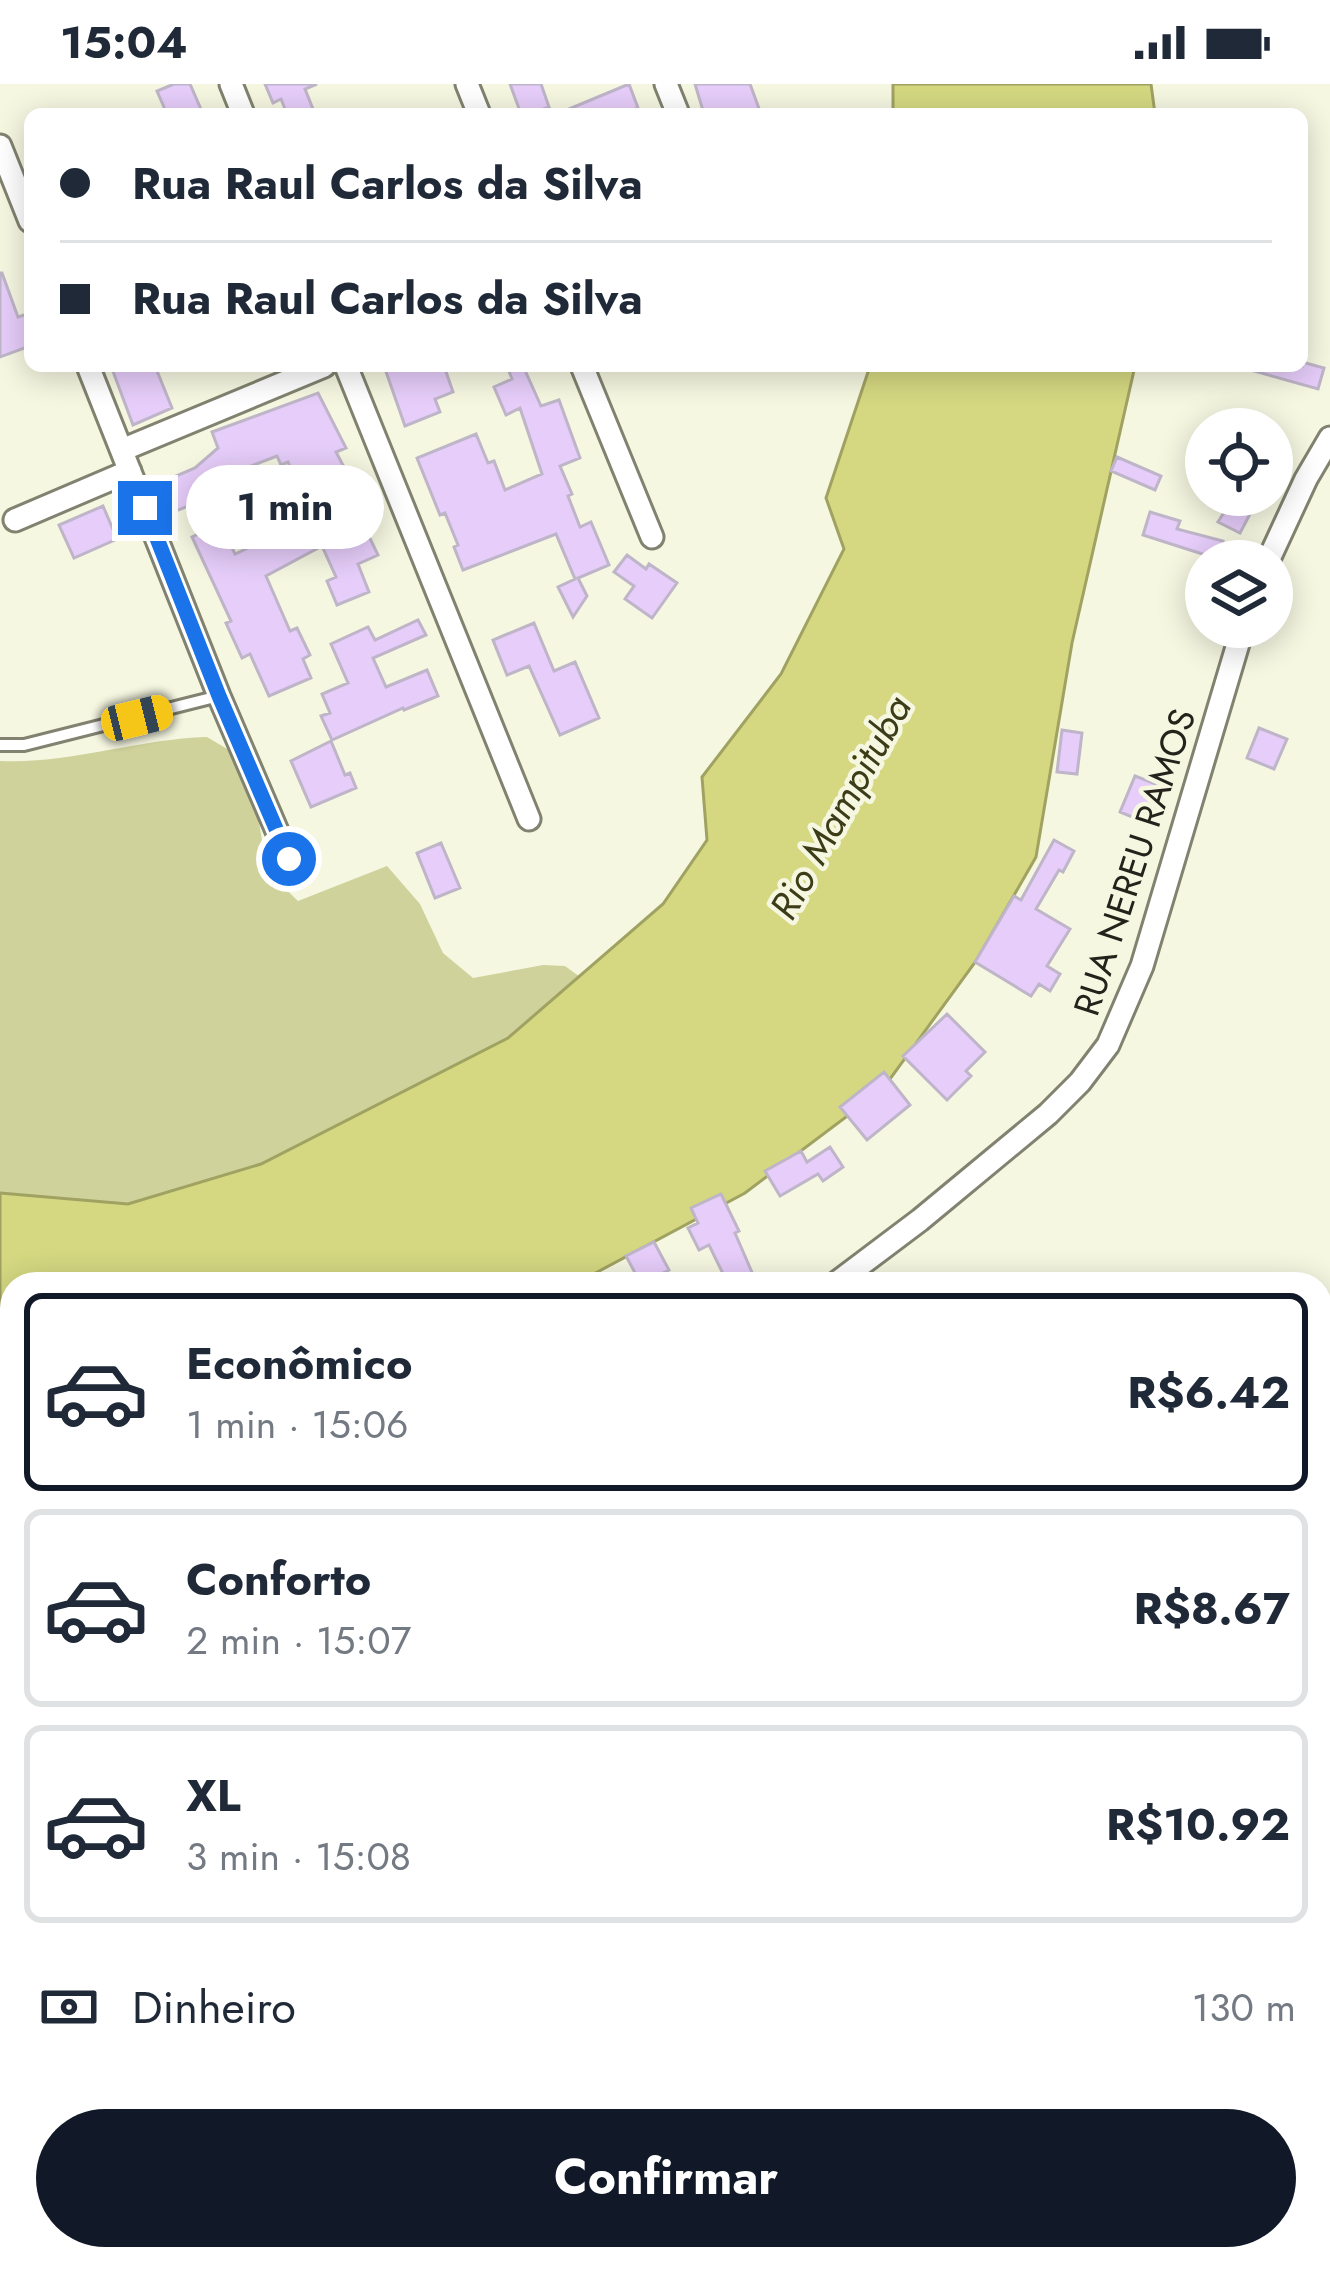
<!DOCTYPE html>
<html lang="pt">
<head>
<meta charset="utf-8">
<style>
	body { margin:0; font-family:Jost,sans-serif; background:#f6f6f7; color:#1f2937; height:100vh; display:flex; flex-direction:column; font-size:45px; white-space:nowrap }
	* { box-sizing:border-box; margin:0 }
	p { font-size:39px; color:#747a83 }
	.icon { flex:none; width:66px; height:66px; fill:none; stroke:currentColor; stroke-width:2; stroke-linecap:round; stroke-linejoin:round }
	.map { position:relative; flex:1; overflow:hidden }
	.panel { position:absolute; left:0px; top:1188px; width:1332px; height:999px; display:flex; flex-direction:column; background:#fff; border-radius:36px 36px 0 0; box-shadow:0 6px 30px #0003 }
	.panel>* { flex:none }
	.top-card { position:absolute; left:24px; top:24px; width:1284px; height:264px; border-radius:18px; box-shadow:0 6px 30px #0003; display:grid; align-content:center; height:264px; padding:0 36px; background:#fff }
	.fabs { position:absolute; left:1185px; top:324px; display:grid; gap:24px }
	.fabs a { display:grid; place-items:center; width:108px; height:108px; border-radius:50%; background:#fff; box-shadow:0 6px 30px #0003; font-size:60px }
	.end { position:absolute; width:54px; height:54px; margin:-27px; border:15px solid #1a73e8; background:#fff; box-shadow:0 0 0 6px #fff }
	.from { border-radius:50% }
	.bubble { position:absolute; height:84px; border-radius:42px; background:#fff; box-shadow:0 6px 30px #0003; font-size:39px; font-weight:700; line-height:84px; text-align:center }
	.car { position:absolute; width:36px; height:72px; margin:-36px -18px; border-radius:15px; box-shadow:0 0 9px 3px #0007; background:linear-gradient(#f5c518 24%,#345 0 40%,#f5c518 0 76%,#345 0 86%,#f5c518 0) }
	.top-card b { display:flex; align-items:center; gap:42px; height:114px; font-size:45px }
	.top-card b+b { border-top:3px solid #e0e1e3 }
	.top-card i { width:30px; height:30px; background:#1f2937 }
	ul { padding:21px 0 0; list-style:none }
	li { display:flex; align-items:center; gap:36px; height:198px; margin:0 24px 18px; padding:0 12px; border:6px solid #e0e1e3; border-radius:18px }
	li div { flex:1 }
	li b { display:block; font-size:45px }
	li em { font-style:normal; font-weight:700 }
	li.current { border-color:#111827 }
	li>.icon { width:108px; height:108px; stroke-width:1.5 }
	.pay { display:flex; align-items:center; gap:30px; height:132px; padding:0 36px; font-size:45px }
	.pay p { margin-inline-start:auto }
	.cta { display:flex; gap:24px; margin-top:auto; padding:24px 36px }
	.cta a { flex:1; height:138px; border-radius:72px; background:#111827; color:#fff; font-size:48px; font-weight:700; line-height:138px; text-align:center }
	.status { display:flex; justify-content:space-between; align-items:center; height:84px; padding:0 60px; background:#fff; direction:ltr }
	.status svg { height:33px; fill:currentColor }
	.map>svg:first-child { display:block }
	.green { fill:#cfd29b }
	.water { fill:#d5d881; stroke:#a0a262; stroke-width:3 }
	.building { fill:#e6cdfa; stroke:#bfb5c8; stroke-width:3 }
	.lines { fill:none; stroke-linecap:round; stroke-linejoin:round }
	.service-casing { stroke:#81826f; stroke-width:16 }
	.minor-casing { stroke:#81826f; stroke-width:27 }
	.service { stroke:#fff; stroke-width:10 }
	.minor { stroke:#fff; stroke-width:21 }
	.route { stroke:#1a73e8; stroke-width:15 }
	.labels { text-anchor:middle; stroke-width:9; stroke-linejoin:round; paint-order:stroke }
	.street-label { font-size:36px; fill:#23231b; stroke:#f5f7e1 }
	.water-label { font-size:39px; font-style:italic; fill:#3c3d18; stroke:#f5f7e1 }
</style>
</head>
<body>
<div class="status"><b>15:04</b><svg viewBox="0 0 49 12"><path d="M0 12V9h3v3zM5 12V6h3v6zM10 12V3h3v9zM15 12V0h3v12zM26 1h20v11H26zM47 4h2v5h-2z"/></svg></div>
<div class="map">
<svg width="1330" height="2186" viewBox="0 0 1330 2186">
	<rect width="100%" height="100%" fill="#f5f7e1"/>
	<path class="green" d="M 207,653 L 234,669 L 258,732 L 267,787 L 298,817 L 387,782 L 420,820 L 443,869 L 473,894 L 543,881 L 565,882 L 580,893 L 508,954 L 261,1080 L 128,1120 L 0,1109 L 0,677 C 71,680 137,655 207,653 Z"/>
	<path class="water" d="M 893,0 L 1151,0 L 1155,30 L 893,30 Z
		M 870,282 L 1135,282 L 1072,559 L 1036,773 L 976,877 L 882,1006 L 745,1109 L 575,1200 L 12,1200 L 12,1348 L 0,1347 L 0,1109 L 128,1120 L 261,1080 L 508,954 L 663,820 L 707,756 L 702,693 L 781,590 L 844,465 L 826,414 Z"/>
	<path class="building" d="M 174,0 L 190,0 L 203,30 L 167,30 L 157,7 Z
		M 265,0 L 317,0 L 305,5 L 315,30 L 287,30 L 281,15 L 273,19 Z
		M 510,0 L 541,0 L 549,23 L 530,30 L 521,30 Z
		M 629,0 L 638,24 L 623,30 L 557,30 Z
		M 695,0 L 750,0 L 761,30 L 704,30 Z
		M 0,189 L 2,189 L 18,233 L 30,229 L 30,262 L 0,273 Z
		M 1302,278 L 1324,284 L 1318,305 L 1254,287 L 1255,282 L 1302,282 Z
		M 111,282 L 155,282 L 172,324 L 133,341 Z
		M 384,282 L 444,282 L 453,308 L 435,315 L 440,328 L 405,342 Z
		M 507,282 L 523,282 L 541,322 L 559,316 L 580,374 L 560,382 L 572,410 L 568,412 L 580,443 L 591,438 L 609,481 L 578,494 L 587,512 L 573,533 L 558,503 L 575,495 L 556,450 L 463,486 L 454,463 L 458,461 L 445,429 L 440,431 L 417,374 L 476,350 L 488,379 L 494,377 L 505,406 L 542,390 L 520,324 L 506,331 L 494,303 L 512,295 Z
		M 318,309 L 346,364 L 336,368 L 356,406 L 340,415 L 358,450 L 366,446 L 378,471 L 358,480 L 369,508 L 337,521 L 327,497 L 336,493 L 322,462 L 266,492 L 290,547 L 297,544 L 310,571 L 303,575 L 311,594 L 269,612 L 250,570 L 242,574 L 226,539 L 231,537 L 192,453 L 221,440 L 235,470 L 309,435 L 306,429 L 311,427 L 288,378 L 281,381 L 277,372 L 238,387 L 243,401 L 173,428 L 162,398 L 195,384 L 218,364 L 212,348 Z
		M 1117,373 L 1161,392 L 1155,406 L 1111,387 Z
		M 1235,411 L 1260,411 L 1240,449 L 1218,438 Z
		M 103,422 L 117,455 L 74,474 L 59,441 Z
		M 1150,428 L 1180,437 L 1177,445 L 1223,457 L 1218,475 L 1143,451 Z
		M 627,471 L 646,485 L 649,480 L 677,499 L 652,534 L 625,515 L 634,502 L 614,488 Z
		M 418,536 L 426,551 L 373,574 L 386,603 L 427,586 L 438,612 L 404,626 L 403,624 L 332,656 L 321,632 L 330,629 L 322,610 L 348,599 L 331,560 L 368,543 L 375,556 Z
		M 534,539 L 554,587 L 575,578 L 599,634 L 560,651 L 529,582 L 507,591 L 493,556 Z
		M 1259,644 L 1287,655 L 1274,685 L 1247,674 Z
		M 1062,646 L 1082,649 L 1077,690 L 1057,688 Z
		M 331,657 L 345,691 L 350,689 L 356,704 L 311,723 L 291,677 Z
		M 1135,692 L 1164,703 L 1149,740 L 1120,728 Z
		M 1054,756 L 1074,767 L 1063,788 L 1059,786 L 1036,825 L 1070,845 L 1047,882 L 1060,890 L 1050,907 L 1039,900 L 1031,912 L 975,878 L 1014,812 L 1021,816 Z
		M 441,759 L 460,804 L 435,814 L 417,769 Z
		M 947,930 L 985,968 L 966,987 L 971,992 L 947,1016 L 903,972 Z
		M 884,988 L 910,1021 L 867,1056 L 840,1023 Z
		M 830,1063 L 843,1083 L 823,1097 L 818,1090 L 780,1112 L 765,1087 L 801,1067 L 807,1078 Z
		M 721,1110 L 739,1147 L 735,1149 L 757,1200 L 728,1200 L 709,1161 L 699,1166 L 688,1144 L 698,1139 L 691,1124 Z
		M 654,1158 L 669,1186 L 641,1200 L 626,1172 Z"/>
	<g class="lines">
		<defs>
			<path id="service" d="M 0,661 L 24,661 L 219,612"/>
			<path id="minor" d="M 231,0 L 243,30
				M 467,0 L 479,30
				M 666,0 L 678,30
				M 0,62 L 30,137
				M 88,282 L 219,612 L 289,775
				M 346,282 L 529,735
				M 582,282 L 652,453
				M 122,366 L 324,282
				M 15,436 L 130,387
				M 1268,477 L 1306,395 L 1330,354
				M 835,1200 L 920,1136 L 1048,1030 L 1080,998 L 1108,961 L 1142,882 L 1243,543
				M 0,1719 L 12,1708
				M 0,1985 L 12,2001
				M 103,2186 L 104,2175
				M 319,2186 L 320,2175
				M 561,2186 L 561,2175
				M 804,2186 L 805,2175"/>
		</defs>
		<use href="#service" class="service-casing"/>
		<use href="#minor" class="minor-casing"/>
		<use href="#service" class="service"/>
		<use href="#minor" class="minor"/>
	</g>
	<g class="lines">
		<path class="route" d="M 145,424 L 219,612 L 289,775"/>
	</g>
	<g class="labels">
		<g class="street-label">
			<text transform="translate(1134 778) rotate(-72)" y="13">RUA NEREU RAMOS</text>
		</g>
		<g class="water-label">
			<text transform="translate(840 723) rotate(-61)" y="14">Rio Mampituba</text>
		</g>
	</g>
</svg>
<div class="fabs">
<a><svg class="icon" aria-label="locate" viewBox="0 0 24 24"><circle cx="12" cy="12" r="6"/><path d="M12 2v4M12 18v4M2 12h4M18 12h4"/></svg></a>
<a><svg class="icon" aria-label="layers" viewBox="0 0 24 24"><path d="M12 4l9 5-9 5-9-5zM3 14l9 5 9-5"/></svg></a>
</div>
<i class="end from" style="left:289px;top:775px"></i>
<i class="end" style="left:145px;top:424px"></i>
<div class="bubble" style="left:186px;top:381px;width:198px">1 min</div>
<i class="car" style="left:137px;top:634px;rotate:76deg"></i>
<div class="top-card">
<b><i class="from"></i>Rua Raul Carlos da Silva</b>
<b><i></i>Rua Raul Carlos da Silva</b>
</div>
<section class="panel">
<ul>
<li class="current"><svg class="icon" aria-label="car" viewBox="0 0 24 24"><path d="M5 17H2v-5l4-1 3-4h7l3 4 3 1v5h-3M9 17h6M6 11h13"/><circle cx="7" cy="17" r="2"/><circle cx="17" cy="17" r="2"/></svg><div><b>Econômico</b><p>1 min · 15:06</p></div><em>R$6.42</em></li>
<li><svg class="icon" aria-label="car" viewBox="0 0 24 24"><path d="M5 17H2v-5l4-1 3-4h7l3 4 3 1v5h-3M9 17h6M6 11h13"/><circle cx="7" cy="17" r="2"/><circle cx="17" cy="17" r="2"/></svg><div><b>Conforto</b><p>2 min · 15:07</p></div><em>R$8.67</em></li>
<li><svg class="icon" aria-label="car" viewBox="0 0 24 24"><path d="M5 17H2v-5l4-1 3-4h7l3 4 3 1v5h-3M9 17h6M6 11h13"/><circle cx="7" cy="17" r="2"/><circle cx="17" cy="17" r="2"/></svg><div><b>XL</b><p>3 min · 15:08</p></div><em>R$10.92</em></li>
</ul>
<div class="pay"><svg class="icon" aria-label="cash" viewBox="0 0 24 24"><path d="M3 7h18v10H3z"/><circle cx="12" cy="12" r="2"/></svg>Dinheiro<p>130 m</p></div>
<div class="cta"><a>Confirmar</a></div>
</section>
</div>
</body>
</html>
